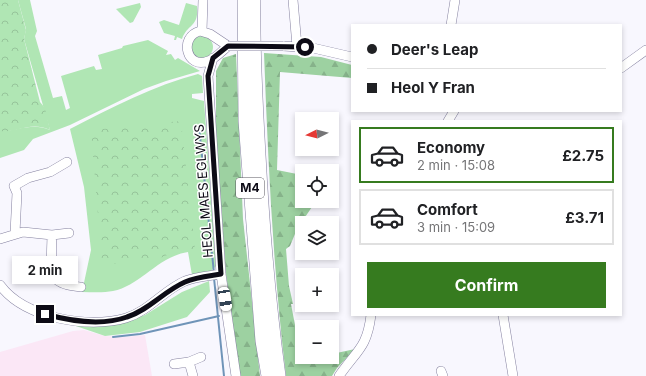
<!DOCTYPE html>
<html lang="en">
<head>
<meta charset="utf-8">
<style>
	body { margin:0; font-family:Inter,sans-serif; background:#f6f6f6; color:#202124; height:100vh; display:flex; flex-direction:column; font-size:15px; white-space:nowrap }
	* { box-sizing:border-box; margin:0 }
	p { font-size:13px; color:#757577 }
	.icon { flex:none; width:22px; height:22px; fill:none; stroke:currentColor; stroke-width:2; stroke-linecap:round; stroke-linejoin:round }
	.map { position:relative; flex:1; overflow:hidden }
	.side { position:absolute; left:351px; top:120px; width:271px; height:196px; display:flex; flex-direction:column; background:#fff; border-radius:0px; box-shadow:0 2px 6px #0003 }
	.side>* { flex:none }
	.hud { position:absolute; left:351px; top:24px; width:271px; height:88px; border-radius:0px; box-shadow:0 2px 6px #0003; display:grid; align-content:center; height:88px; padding:0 16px; background:#fff }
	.needle { width:26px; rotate:264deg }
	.buttons { position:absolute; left:295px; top:112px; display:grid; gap:8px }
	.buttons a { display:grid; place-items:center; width:44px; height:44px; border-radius:0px; background:#fff; box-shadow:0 2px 6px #0003; font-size:20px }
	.end { position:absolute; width:18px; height:18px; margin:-9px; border:5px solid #0d0b16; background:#fff; box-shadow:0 0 0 2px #fff }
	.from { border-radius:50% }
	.bubble { position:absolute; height:28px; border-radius:0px; background:#fff; box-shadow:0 2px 6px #0003; font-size:13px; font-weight:700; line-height:28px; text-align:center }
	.car { position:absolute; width:12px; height:24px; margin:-12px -6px; border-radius:5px; box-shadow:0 0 3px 1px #0007; background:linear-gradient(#fff 24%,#345 0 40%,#fff 0 76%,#345 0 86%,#fff 0) }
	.hud b { display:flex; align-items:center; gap:14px; height:38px; font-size:15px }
	.hud b+b { border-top:1px solid #e0e0e0 }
	.hud i { width:10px; height:10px; background:#202124 }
	ul { padding:7px 0 0; list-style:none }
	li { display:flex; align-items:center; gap:12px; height:56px; margin:0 8px 6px; padding:0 8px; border:2px solid #e0e0e0; border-radius:0px }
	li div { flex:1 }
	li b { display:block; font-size:15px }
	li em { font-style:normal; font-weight:700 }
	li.selected { border-color:#367b1f }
	li>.icon { width:36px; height:36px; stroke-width:1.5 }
	.button { display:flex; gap:8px; margin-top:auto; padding:8px 16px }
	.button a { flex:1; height:46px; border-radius:0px; background:#367b1f; color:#fff; font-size:16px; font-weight:700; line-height:46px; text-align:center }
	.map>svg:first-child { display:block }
	.medical { fill:#fbe7f6 }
	.grass { fill:#b0e6b4 }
	.forest { fill:url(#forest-firs) }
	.park { fill:url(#park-crowns) }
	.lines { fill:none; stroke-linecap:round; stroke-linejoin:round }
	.stream { stroke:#6f94b8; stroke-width:2 }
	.minor-casing { stroke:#84809f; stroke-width:10 }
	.highway-casing { stroke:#84809f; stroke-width:14 }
	.minor { stroke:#fff; stroke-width:9 }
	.highway { stroke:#fff; stroke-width:13 }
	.minor-bridge-casing { stroke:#84809f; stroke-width:10; stroke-linecap:butt }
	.minor-bridge { stroke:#fff; stroke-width:9 }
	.route { stroke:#0d0b16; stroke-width:5 }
	.labels { text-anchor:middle; stroke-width:3; stroke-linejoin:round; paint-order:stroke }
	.shield { fill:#fff; stroke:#56545c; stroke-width:1 }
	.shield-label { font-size:12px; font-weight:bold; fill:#0d0b16 }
	.street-label { font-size:13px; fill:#0d0b16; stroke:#fff }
</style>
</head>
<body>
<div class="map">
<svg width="646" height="376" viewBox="0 0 646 376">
	<defs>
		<pattern id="forest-firs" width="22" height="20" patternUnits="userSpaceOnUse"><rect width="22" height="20" fill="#9dd1a1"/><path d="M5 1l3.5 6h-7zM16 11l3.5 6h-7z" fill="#86b28a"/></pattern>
		<pattern id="park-crowns" width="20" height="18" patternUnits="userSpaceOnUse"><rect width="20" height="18" fill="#b0e6b4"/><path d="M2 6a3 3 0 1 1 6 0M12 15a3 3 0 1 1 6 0" fill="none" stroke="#96c49a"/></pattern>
	</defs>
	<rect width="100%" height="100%" fill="#f8f7fe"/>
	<path class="medical" d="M 84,330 L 105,336 L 125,337 L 145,335 L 152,376 L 0,376 L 0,352 L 73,331 Z"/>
	<path class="grass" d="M 18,0 L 30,0 L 37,31 L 35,36 L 53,98 L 62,96 L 66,110 L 70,108 L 61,76 L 94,66 L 96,70 L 102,69 L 98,55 L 122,48 L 123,46 L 148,40 L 168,51 L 166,55 L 171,54 L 175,60 L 178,58 L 200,71 L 166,81 L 144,89 L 70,125 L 33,139 L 24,150 L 0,158 L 0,131 C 18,131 32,122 50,130 L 24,39 L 26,29 Z
		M 140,3 L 141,7 L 133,22 L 130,23 L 116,9 Z
		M 186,3 L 197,6 C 199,28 188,23 182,39 L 177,37 L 176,40 L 174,40 L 175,36 L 164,33 L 159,22 L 164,20 L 179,25 Z
		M191 47a11 11 0 1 1 22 0a11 11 0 1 1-22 0Z
		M 198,74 L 202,76 L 203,93 L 192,94 L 192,98 L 204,101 L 216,266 L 211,271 L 192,275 L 188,252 C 157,257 140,286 113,291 C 103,293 92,292 82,292 L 91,250 L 84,187 L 70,129 C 111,108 155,85 198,74 Z
		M 209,281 L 210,292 L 187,317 L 140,332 L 105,336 L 76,326 L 113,325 L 145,315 L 182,292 Z"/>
	<path class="forest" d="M 264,53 L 321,57 L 352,65 L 352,78 L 280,72 L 277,170 L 302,175 L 302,201 L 316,201 L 297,229 L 290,246 L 286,249 L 289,286 L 293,304 L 291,304 L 301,357 L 332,357 L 332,354 L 355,349 L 337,368 L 332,376 L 286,376 C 273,269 268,161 264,53 Z
		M 236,54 L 243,219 L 260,376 L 240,376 L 226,274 L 216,137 L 216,71 L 223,58 Z"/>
	<path class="park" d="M 0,0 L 18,0 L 26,30 L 24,39 L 40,102 L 45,108 L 50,130 C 29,121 20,133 0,131 Z
		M 181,121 L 195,249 L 176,251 L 156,260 L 102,265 L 91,130 Z"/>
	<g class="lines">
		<path class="stream" d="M 199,127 L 214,273
			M 214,278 L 224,376
			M 113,337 L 140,334 L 219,316"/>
		<defs>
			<path id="minor" d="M 293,0 L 297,46
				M 451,25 L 455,0
				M 200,31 L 210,34 L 228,46 C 222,51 215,59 208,61 C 187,70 178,37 200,31 Z
				M 202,31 L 203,0
				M 283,46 L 313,48 L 352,57
				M 213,58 L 208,76 L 221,274 L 236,376
				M 621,68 L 646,50
				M 448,121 L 454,111
				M 15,233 L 17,193 L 14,186 L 28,178 L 50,172 L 67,162
				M 52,235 C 52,245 49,273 57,280 C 63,285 73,286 81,287
				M 0,239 L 23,232 L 52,235 L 69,233
				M 0,285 C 24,318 88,329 126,318 C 149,311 164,290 185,281 C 196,277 209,276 221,274
				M 503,315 L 513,376
				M 189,362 L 193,376
				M 174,364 L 189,362 L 201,357
				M 441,371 L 443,376
				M 339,376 C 357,350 367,348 371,315"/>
			<path id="highway" d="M 244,0 L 245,121 L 262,341 L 268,376
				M 254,0 C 253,52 256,103 259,155 C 263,229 269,303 279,376"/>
		</defs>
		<use href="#minor" class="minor-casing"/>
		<use href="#highway" class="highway-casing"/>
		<use href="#minor" class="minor"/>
		<use href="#highway" class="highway"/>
		<defs>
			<path id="minor-bridge" d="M 228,46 L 283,46"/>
		</defs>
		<use href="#minor-bridge" class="minor-bridge-casing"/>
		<use href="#minor-bridge" class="minor-bridge"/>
	</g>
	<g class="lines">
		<path class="route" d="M 45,314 C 70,321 102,326 127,317 C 149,310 164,291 185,282 C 196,277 209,276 221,274 L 208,76 L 213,58 L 228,46 L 305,47"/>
	</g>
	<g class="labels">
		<rect class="shield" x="236" y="178" width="28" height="20" rx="3"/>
		<g class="shield-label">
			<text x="250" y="192">M4</text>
		</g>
		<g class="street-label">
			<text transform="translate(203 191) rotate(-94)" y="5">HEOL MAES EGLWYS</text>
		</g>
	</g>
</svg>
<div class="buttons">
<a><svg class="needle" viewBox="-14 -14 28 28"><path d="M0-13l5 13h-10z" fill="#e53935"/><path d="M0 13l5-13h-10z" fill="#757577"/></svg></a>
<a><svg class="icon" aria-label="locate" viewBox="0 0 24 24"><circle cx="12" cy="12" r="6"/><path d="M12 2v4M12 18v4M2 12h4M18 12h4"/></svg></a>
<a><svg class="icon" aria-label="layers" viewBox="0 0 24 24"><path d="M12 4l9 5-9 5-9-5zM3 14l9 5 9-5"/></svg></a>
<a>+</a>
<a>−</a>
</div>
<i class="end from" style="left:305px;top:47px"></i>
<i class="end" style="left:45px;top:314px"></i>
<div class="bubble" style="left:12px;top:256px;width:66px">2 min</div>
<i class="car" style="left:225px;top:299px;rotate:171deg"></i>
<div class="hud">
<b><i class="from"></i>Deer's Leap</b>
<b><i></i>Heol Y Fran</b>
</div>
<section class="side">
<ul>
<li class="selected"><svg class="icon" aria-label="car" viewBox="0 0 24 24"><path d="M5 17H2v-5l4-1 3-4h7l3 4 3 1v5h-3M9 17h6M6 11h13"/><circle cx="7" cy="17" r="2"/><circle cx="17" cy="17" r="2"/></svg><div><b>Economy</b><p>2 min · 15:08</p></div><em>£2.75</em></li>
<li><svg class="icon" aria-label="car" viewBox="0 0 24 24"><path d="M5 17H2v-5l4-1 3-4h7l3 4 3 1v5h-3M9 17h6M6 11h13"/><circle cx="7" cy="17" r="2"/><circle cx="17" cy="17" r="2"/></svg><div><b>Comfort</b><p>3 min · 15:09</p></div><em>£3.71</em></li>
</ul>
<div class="button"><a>Confirm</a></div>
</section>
</div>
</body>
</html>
